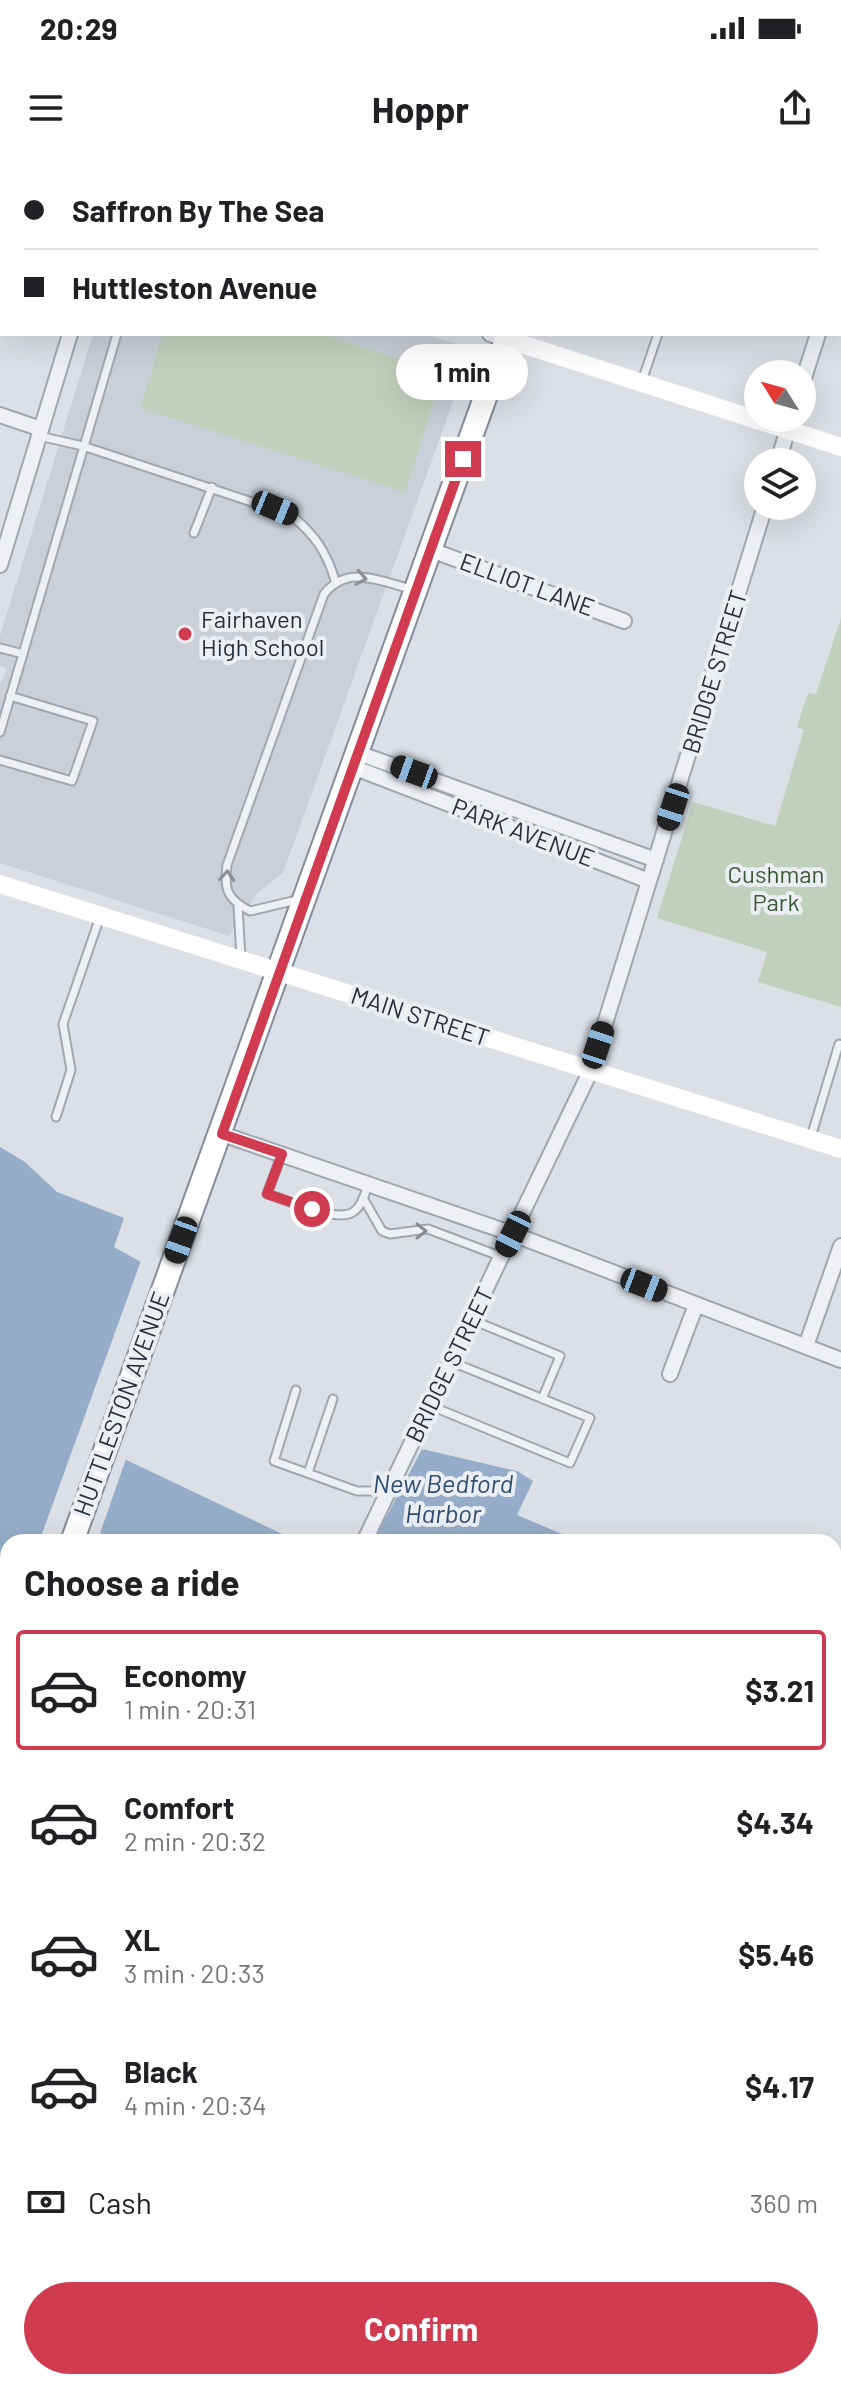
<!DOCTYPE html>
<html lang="en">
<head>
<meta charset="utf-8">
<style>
	body { margin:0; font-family:Barlow,sans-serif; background:#f2f2f2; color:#202124; height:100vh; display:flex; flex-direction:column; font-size:30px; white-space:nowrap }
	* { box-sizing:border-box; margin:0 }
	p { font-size:26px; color:#757577 }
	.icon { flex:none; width:44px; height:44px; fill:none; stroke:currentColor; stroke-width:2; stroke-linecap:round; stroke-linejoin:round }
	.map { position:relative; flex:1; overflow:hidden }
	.details { position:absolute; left:0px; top:1374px; width:842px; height:856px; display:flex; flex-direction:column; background:#fff; border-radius:24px 24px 0 0; box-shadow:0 8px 32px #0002 }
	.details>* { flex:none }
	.hud { position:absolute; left:0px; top:0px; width:842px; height:176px; box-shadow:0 8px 32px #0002; display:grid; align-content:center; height:176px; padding:0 24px; background:#fff }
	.needle { width:52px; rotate:307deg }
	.tools { position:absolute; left:744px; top:200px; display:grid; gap:16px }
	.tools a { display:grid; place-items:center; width:72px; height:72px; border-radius:50%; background:#fff; box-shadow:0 8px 32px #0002; font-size:40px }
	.end { position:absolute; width:36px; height:36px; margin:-18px; border:10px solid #d13b50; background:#fff; box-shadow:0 0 0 4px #fff }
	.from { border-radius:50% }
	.bubble { position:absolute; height:56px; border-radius:28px; background:#fff; box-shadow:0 8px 32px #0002; font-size:26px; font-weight:700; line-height:56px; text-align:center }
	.car { position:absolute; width:24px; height:48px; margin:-24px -12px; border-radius:10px; box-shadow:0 0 6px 2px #0007; background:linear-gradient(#222 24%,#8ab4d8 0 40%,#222 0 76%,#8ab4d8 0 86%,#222 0) }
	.hud b { display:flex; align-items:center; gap:28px; height:76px; font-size:30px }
	.hud b+b { border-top:2px solid #e0e0e0 }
	.hud i { width:20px; height:20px; background:#202124 }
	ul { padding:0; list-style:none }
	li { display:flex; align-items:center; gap:24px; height:120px; margin:0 16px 12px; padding:0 8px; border:4px solid transparent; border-radius:8px }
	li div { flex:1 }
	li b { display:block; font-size:30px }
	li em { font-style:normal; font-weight:700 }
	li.active { border-color:#d13b50 }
	li>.icon { width:72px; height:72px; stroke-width:1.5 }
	h2 { padding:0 24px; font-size:36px; line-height:96px }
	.pay { display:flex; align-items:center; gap:20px; height:88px; padding:0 24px; font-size:30px }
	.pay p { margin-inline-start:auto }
	.action { display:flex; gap:16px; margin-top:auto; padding:16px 24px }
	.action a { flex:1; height:92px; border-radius:48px; background:#d13b50; color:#fff; font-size:32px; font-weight:700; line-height:92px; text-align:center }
	.status { display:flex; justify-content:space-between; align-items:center; height:56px; padding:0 40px; background:#fff; direction:ltr }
	.status svg { height:22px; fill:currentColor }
	header { display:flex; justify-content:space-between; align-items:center; height:104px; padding:0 24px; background:#fff; font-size:36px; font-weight:700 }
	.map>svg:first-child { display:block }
	.built { fill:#cacfd8 }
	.green { fill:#c1d0bc }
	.water { fill:#95adc8 }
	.pier { fill:#dce0e6 }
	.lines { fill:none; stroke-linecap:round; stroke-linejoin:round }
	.service-casing { stroke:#a1a7b0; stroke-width:11 }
	.minor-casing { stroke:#a1a7b0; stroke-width:18 }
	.trunk-casing { stroke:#838d9d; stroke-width:26 }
	.service { stroke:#eef0f5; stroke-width:7 }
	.minor { stroke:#eef0f5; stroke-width:14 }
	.secondary { stroke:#fff; stroke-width:18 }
	.trunk { stroke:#fff; stroke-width:22 }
	.oneway { stroke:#8a8f99 }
	.route { stroke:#d13b50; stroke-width:10 }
	.poi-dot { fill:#d13b50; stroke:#ebeff4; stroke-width:3 }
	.labels { text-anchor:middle; stroke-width:8; stroke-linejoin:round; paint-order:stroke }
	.street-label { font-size:24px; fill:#252e3d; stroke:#ebeff4 }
	.poi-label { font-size:24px; fill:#252e3d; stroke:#ebeff4; text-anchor:start }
	.park-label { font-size:24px; fill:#395932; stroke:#ebeff4 }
	.water-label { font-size:26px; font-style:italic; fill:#2f4c71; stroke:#ebeff4 }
</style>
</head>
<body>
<div class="status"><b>20:29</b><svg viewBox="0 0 49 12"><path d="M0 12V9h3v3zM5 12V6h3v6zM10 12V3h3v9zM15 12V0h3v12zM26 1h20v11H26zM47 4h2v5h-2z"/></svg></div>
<header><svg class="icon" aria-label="menu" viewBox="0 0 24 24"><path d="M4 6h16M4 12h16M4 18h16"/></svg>Hoppr<svg class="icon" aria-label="share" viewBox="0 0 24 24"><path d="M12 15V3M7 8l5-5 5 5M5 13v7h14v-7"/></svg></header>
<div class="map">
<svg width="841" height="2230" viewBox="0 0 841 2230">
	<rect width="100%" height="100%" fill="#dce0e6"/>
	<path class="built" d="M 93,174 L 425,174 L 472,189 L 283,713 L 257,733 L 229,776 L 0,703 L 0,524 L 7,509 L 0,506 L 0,476 Z"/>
	<path class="green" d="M 163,174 L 321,174 L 443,213 L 405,332 L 140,248 Z
		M 841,458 L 841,847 L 758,822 L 767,792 L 657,758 L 693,642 L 775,666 L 804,570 L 797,567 L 808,533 L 816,534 Z
		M 8,1799 L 8,2203 L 5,2230 L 0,2230 L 0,1800 Z"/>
	<path class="water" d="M 0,987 L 25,1002 L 57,1032 L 124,1058 L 114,1087 L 141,1102 L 78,1277 L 299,1382 L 8,1382 L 8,1787 L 0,1787 Z
		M 422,1289 L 517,1311 L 533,1321 L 517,1355 L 562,1374 L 566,1382 L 373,1382 Z
		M 841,1401 L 841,2230 L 15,2230 L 16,2222 L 834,2222 L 834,1411 Z"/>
	<path class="pier" d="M 142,1098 L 144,1103 L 82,1275 L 127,1296 L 97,1382 L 39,1382 Z
		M 8,1469 L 8,1633 L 0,1656 L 0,1492 Z"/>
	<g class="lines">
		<defs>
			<path id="service" d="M 642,221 L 658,174
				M 39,276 L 83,286 L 291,355 C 315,375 326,391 335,420
				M 194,373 L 212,327
				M 0,488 L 23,494
				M 0,572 L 117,174
				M 0,600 L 72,621 L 93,561 L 10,536
				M 301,739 L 250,751 C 227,739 224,730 227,705 L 324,434 C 348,404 378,421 412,429
				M 238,745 L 241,799
				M 56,957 L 71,910 L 63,864 L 100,757
				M 811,977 L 839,884
				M 282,994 L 267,1034 C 287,1040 337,1063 353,1052 C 362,1046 365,1034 368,1024
				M 363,1038 L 382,1071 L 390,1074 L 428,1069 L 502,1097
				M 472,1160 L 560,1196 L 542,1239
				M 296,1230 L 274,1301 L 357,1331 L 374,1331 L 390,1322
				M 431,1246 L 570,1303 L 590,1258 L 452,1202
				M 308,1313 L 333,1239"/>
			<path id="minor" d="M 0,21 L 2,22
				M 840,105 L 841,102
				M 490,174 L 506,179
				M 802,224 L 818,174
				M 0,255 L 41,269
				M 778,302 L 791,258
				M 431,390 L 624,461
				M 0,405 L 70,174
				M 358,593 L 656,700
				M 353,607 L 649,721
				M 222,974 L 513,1074 L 841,1200
				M 806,1186 L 841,1086
				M 670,1214 L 696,1145
				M 364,1382 L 590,912 L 765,346"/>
			<path id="trunk" d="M 569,2 L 570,0
				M 72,1382 L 508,174
				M 0,1582 L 8,1560"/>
		</defs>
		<use href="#service" class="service-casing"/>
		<use href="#minor" class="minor-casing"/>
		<use href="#trunk" class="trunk-casing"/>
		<use href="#service" class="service"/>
		<use href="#minor" class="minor"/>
		<path class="secondary" d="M 506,179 L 841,287
			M 0,724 L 841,989"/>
		<use href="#trunk" class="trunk"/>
	</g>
	<defs><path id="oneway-chevron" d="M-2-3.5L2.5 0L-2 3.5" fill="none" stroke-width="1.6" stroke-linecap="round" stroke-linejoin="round" transform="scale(2)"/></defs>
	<g class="oneway">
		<use href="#oneway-chevron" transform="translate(361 418) rotate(9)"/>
		<use href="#oneway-chevron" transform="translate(227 716) rotate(-86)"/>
		<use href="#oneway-chevron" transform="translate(421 1071)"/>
	</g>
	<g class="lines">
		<path class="route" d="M 312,1049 L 267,1034 L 282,994 L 222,974 L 463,299"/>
	</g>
	<circle class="poi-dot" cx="185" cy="474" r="8"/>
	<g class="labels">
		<g class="street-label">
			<text transform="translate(527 425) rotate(20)" y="8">ELLIOT LANE</text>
			<text transform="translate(715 512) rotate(-73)" y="8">BRIDGE STREET</text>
			<text transform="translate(523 673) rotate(21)" y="8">PARK AVENUE</text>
			<text transform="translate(420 857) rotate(18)" y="8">MAIN STREET</text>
			<text transform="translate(450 1205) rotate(-64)" y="8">BRIDGE STREET</text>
			<text transform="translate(122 1244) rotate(-70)" y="8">HUTTLESTON AVENUE</text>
		</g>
		<g class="poi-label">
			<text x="201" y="468">Fairhaven<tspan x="201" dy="28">High School</tspan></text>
		</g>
		<g class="park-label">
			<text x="776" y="723">Cushman<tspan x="776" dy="28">Park</tspan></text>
		</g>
		<g class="water-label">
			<text x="443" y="1333">New Bedford<tspan x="443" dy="30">Harbor</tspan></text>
		</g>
	</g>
</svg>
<div class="tools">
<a><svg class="needle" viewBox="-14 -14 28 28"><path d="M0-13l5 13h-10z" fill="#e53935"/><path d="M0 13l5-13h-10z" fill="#757577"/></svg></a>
<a><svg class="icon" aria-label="layers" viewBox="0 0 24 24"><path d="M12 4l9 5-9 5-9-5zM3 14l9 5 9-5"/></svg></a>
</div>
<i class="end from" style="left:312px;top:1049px"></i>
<i class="end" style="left:463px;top:299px"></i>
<div class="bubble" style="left:396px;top:184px;width:132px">1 min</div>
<i class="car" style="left:275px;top:348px;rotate:113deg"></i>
<i class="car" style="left:414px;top:612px;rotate:290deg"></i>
<i class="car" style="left:673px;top:647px;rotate:198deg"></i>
<i class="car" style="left:598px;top:885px;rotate:18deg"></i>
<i class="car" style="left:513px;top:1074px;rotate:206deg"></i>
<i class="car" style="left:181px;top:1080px;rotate:200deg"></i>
<i class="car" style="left:644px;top:1125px;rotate:111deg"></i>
<div class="hud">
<b><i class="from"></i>Saffron By The Sea</b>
<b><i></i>Huttleston Avenue</b>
</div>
<section class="details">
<h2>Choose a ride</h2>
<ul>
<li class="active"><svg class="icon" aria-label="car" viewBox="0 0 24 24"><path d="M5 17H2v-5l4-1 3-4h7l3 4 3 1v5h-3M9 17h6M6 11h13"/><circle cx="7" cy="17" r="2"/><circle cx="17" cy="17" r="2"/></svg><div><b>Economy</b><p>1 min · 20:31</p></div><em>$3.21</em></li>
<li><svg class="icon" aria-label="car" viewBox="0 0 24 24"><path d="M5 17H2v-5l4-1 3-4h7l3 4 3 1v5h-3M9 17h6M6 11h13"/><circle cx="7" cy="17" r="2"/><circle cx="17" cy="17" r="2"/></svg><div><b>Comfort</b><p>2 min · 20:32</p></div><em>$4.34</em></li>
<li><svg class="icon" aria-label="car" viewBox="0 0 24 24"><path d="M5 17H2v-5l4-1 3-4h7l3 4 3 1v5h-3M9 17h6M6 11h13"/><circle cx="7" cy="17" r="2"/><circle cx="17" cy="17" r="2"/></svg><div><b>XL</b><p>3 min · 20:33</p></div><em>$5.46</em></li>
<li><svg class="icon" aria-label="car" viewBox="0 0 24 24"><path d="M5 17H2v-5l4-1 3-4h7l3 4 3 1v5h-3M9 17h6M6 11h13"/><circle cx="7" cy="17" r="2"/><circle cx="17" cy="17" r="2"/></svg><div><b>Black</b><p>4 min · 20:34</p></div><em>$4.17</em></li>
</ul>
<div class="pay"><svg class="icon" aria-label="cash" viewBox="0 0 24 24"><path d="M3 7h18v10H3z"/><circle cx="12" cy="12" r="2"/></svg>Cash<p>360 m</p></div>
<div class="action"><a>Confirm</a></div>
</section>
</div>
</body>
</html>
